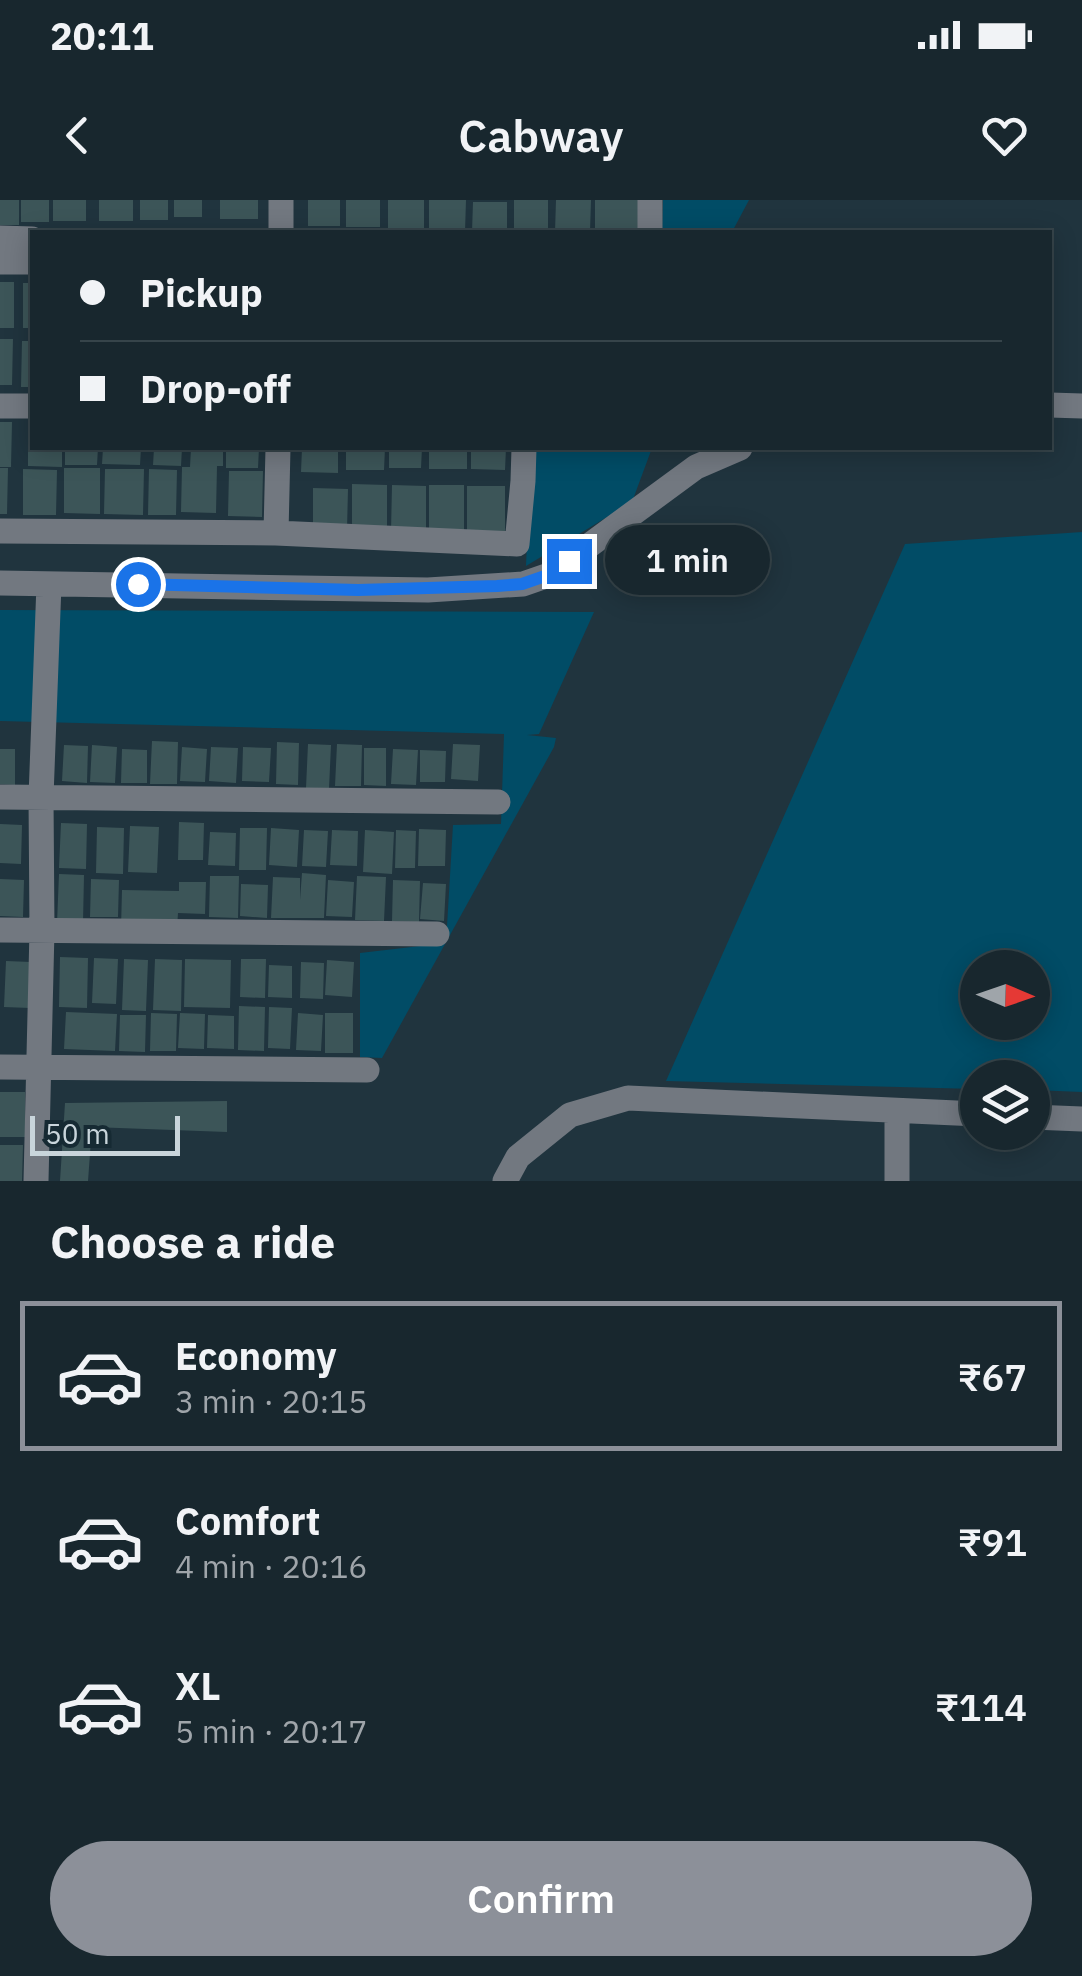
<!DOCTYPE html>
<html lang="en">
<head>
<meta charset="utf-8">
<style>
	body { margin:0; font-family:"IBM Plex Sans",sans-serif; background:#212f36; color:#f1f3f6; height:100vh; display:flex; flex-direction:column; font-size:38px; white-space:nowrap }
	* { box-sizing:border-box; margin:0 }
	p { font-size:32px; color:#9fa5aa }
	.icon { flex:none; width:55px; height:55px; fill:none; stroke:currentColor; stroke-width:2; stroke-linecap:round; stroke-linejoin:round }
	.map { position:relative; height:981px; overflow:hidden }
	.side { display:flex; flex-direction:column; background:#18272e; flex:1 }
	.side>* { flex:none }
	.guide { position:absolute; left:30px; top:30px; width:1022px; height:220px; border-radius:0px; box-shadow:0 5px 25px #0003,0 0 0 2px #36444a; display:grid; align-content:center; height:220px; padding:0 50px; background:#18272e }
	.needle { width:65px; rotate:92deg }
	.fabs { position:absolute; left:960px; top:750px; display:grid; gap:20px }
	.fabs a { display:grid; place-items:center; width:90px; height:90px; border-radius:50%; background:#18272e; box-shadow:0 5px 25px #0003,0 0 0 2px #36444a; font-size:50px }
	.scale { position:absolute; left:30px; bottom:25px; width:150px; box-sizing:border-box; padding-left:10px; border:5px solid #c9d5db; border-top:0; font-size:28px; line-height:35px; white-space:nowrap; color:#c9d5db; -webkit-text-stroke:8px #162a33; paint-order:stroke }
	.end { position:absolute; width:45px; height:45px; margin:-22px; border:12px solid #1a73e8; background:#fff; box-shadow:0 0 0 5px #fff }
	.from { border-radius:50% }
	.bubble { position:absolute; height:70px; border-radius:35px; background:#18272e; box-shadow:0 5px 25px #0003,0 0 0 2px #36444a; font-size:32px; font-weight:600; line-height:70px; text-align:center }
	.guide b { display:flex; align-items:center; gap:35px; height:95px; font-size:38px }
	.guide b+b { border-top:2px solid #36444a }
	.guide i { width:25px; height:25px; background:#f1f3f6 }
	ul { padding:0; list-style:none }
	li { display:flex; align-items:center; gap:30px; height:150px; margin:0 20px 15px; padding:0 30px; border:5px solid transparent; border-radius:0px }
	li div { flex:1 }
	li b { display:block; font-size:38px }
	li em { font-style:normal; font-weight:600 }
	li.selected { border-color:#8c9099 }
	li>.icon { width:90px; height:90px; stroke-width:1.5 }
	h2 { padding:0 50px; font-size:45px; line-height:120px }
	.action { display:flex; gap:20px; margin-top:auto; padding:20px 50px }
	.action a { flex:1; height:115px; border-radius:60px; background:#8c9099; color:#fff; font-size:40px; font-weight:600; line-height:115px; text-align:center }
	.status { display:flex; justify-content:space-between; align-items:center; height:70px; padding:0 50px; background:#18272e; direction:ltr }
	.status svg { height:28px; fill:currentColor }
	header { display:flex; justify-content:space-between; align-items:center; height:130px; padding:0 50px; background:#18272e; font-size:45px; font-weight:600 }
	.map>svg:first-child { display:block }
	.green { fill:#014c66; fill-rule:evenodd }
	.building { fill:#3c5558 }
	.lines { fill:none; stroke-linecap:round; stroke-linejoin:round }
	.minor { stroke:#727880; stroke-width:25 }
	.route { stroke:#1a73e8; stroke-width:12 }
</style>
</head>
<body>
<div class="status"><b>20:11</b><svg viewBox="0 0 49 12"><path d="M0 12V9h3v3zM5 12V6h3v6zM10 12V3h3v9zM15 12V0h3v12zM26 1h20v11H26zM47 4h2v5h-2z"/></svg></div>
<header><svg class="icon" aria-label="back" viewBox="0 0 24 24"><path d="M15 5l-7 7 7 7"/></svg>Cabway<svg class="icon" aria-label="heart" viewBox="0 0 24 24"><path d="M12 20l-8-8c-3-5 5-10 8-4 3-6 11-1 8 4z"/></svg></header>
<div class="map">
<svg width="1082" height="981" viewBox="0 0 1082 981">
	<rect width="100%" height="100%" fill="#20343e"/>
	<path class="green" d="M 663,0 L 749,0 L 732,32 L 662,32 Z
		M 531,248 L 652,248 L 632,302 L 526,366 Z
		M 1082,332 L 1082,892 L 1033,890 L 1032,878 L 978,878 L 977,889 L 666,881 L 905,344 ZM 978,768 L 1032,768 L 1032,822 L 978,822 Z
		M 0,410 L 594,412 L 539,534 L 527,535 L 556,538 L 554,547 L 382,858 L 360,857 L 360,753 L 446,743 L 453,625 L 501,624 L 504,534 L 0,521 Z"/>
	<path class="building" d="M 0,0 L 19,0 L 19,25 L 0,25 Z
		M 21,0 L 49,0 L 49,22 L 21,22 Z
		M 53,0 L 86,0 L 86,21 L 53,21 Z
		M 99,0 L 133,0 L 133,21 L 99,21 Z
		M 140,0 L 168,0 L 168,20 L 140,20 Z
		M 174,0 L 202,0 L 202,17 L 174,17 Z
		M 220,0 L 258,0 L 258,19 L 220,19 Z
		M 308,0 L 340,0 L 340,26 L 308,26 Z
		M 346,0 L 380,0 L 380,27 L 346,27 Z
		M 388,0 L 424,0 L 424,30 L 388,30 Z
		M 429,0 L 466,0 L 465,32 L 429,32 Z
		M 514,0 L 548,0 L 548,32 L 514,32 Z
		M 556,0 L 591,0 L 590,32 L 555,32 Z
		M 595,0 L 640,0 L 640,32 L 595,32 Z
		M 473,2 L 507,2 L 507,32 L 472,32 Z
		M 0,82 L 14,82 L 14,128 L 0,128 Z
		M 23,83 L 32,83 L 32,128 L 23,128 Z
		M 0,139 L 13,139 L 12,185 L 0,185 Z
		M 22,141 L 32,141 L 32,187 L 21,187 Z
		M 28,221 L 32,221 L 32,248 L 62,248 L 62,267 L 28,266 Z
		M 0,222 L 12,222 L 11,267 L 0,267 Z
		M 65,248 L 98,248 L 97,265 L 65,265 Z
		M 103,248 L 141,248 L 140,265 L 102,264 Z
		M 154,248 L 182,248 L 181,266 L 153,265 Z
		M 191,248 L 223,248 L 223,266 L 217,266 L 216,313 L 181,312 L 182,267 L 190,267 Z
		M 226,248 L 259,248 L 258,268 L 226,268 Z
		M 302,248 L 338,248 L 338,273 L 301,272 Z
		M 346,248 L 385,248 L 384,270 L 346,270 Z
		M 389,248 L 422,248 L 421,268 L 389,268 Z
		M 429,248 L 467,248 L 467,269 L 429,269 Z
		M 471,248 L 506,248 L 505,270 L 471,269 Z
		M 0,268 L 8,268 L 7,314 L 0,314 Z
		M 64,268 L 100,268 L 100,314 L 64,313 Z
		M 23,269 L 57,270 L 56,315 L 23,315 Z
		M 105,269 L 144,269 L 143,315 L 104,314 Z
		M 149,269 L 177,270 L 176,315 L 148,315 Z
		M 229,271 L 263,271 L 262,317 L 228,316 Z
		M 352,284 L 387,285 L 387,330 L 352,330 Z
		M 392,285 L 426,286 L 426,331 L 391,331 Z
		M 429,285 L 464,285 L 464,331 L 429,330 Z
		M 467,286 L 505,286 L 505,331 L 467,331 Z
		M 313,288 L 348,289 L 347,330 L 313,330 Z
		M 152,541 L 178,542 L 177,584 L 150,584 Z
		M 277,542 L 299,543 L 298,585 L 276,584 Z
		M 308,544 L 331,545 L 329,589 L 306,588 Z
		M 337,544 L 362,545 L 361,586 L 335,586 Z
		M 453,544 L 480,545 L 478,581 L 451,579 Z
		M 64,545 L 88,546 L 87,583 L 62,581 Z
		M 92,545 L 117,547 L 115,583 L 90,582 Z
		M 182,547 L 207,549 L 205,582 L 180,581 Z
		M 211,547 L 238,548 L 236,583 L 209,581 Z
		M 243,547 L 271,548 L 269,582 L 242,581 Z
		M 364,548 L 386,548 L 386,586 L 364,585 Z
		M 0,549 L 15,549 L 15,585 L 0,584 Z
		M 122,549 L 147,550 L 147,583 L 121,583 Z
		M 393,549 L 418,550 L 416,585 L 391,584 Z
		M 420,550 L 446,551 L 445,582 L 420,582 Z
		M 179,622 L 204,623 L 203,660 L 178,660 Z
		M 61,623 L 87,624 L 86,669 L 59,668 Z
		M 0,624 L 22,625 L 21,664 L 0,663 Z
		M 130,626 L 159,627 L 157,673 L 128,672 Z
		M 97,627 L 124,628 L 123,674 L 96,673 Z
		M 240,628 L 267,628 L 266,670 L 239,670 Z
		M 271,628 L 299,630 L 297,667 L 269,665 Z
		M 419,629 L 446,630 L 445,666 L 418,666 Z
		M 304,630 L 328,631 L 326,667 L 302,666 Z
		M 332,630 L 358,631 L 357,666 L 330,665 Z
		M 365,630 L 394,632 L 392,674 L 363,672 Z
		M 396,630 L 416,631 L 415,668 L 395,668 Z
		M 210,632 L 236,633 L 235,666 L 208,665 Z
		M 302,673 L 326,675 L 324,718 L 271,718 L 273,677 L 300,678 L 300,700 Z
		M 59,674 L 84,675 L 83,723 L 57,723 Z
		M 210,676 L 239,676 L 238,718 L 209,717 Z
		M 357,676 L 386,677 L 384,721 L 355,720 Z
		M 0,679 L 24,680 L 23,717 L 0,716 Z
		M 91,679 L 119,680 L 118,717 L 90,717 Z
		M 328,680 L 354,682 L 352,717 L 326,716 Z
		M 393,680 L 420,681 L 419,722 L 392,721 Z
		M 179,682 L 206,682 L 205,714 L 178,713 L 177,729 L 121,728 L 122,690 L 179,691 Z
		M 423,683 L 446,684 L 444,721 L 420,719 Z
		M 241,684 L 268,685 L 267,718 L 240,716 Z
		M 60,757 L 88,758 L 87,808 L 59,807 Z
		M 94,758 L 118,759 L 116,804 L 92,803 Z
		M 124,759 L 148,760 L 146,811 L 122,810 Z
		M 155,759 L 182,760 L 181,811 L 153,810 Z
		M 185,759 L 231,760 L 230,808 L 184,807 Z
		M 241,759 L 266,759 L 265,798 L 240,797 Z
		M 327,760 L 354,762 L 352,797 L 325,795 Z
		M 6,761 L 31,762 L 30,808 L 4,807 Z
		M 301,762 L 324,763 L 323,799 L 300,798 Z
		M 269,765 L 292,766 L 292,798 L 268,797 Z
		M 239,806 L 265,807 L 264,851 L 238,850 Z
		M 269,807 L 292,808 L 290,849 L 268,848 Z
		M 66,812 L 117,814 L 115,851 L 64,849 Z
		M 151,813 L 177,814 L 176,851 L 150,851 Z
		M 180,813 L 205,814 L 204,849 L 178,848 Z
		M 298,813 L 323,815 L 321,851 L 296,850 Z
		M 325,813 L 353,813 L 353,853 L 325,853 Z
		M 120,815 L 146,815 L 145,852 L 119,851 Z
		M 208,815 L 234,816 L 234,849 L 207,848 Z
		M 0,892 L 25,892 L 25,937 L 0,937 Z
		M 227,901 L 227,932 L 92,927 L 88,981 L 60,981 L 65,903 Z
		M 0,945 L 23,945 L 22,981 L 0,981 Z"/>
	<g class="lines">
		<path class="minor" d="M 281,0 L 281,32
			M 650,0 L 650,32
			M 0,38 L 32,39
			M 0,62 L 32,62
			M 1050,205 L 1082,206
			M 0,206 L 32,206
			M 0,331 L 276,333 L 517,344 L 523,281 L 524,248
			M 276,333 L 278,248
			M 0,383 L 428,390 L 523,384 L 549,375 L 696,267 L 740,248
			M 0,597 L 498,602
			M 0,730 L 437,734
			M 0,867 L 367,870
			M 1032,917 L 1082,919
			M 36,981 L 42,730 L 41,597 L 49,384
			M 505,981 L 518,957 L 570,915 L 628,898 L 978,914
			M 897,981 L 897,911"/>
	</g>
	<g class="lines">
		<path class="route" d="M 138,384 L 358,390 L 497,386 L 522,384 L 548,375 L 569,361"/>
	</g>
</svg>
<div class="fabs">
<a><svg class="needle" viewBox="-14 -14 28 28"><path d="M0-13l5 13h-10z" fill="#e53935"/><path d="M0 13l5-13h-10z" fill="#9fa5aa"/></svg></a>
<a><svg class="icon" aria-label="layers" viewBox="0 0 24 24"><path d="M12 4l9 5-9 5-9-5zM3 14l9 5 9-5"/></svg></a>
</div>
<div class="scale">50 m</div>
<i class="end from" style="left:138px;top:384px"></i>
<i class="end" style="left:569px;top:361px"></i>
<div class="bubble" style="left:605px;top:325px;width:165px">1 min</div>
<div class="guide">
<b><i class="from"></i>Pickup</b>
<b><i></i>Drop-off</b>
</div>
</div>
<section class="side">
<h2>Choose a ride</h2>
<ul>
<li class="selected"><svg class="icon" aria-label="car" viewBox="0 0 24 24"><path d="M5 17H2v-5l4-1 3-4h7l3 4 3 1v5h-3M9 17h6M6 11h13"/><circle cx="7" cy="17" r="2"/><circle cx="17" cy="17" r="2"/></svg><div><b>Economy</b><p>3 min · 20:15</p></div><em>₹67</em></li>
<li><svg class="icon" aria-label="car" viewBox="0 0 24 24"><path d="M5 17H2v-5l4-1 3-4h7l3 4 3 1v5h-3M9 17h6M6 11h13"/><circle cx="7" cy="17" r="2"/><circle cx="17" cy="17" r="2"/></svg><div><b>Comfort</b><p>4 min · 20:16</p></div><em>₹91</em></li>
<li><svg class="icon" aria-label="car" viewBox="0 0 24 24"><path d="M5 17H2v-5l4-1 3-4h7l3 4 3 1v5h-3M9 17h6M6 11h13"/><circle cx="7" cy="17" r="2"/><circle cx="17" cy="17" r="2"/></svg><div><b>XL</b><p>5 min · 20:17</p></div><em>₹114</em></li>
</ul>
<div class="action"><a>Confirm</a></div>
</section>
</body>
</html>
